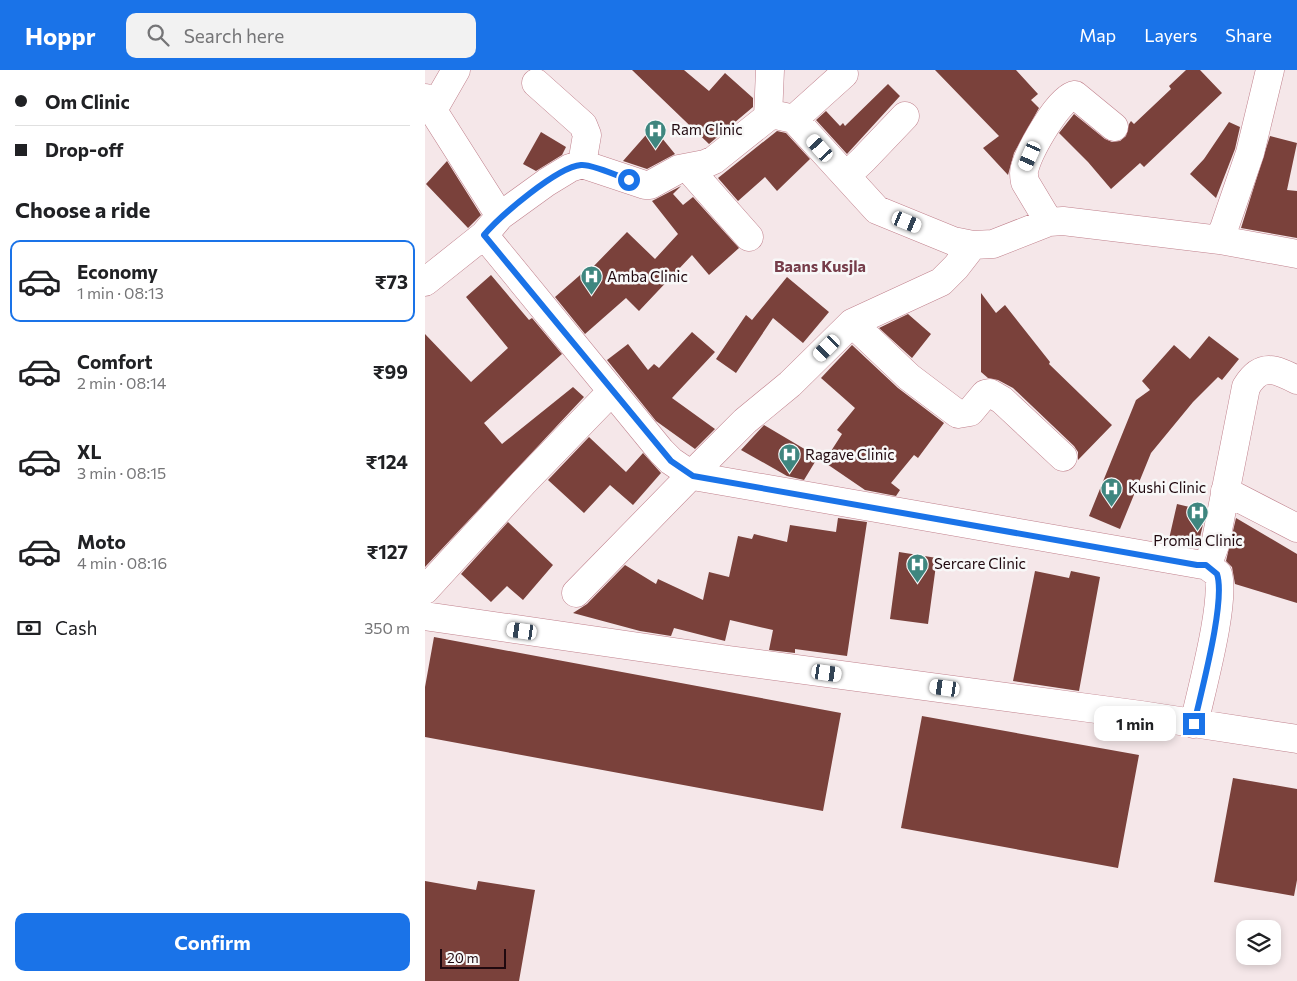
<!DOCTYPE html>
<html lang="en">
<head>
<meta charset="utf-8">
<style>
	body { margin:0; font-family:Commissioner,sans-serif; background:#f2f2f2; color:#202124; height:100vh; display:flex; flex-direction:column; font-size:19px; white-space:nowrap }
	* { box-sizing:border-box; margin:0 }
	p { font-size:16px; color:#757577 }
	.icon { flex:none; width:28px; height:28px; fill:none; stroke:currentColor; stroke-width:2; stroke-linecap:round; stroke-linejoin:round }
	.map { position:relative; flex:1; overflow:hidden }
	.sheet { display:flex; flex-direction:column; background:#fff; width:425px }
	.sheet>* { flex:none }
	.banner { display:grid; align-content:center; height:110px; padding:0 15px; background:#fff }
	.fabs { position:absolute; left:811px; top:850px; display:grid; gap:10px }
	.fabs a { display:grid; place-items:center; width:45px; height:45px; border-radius:10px; background:#fff; box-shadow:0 2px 8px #0003; font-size:25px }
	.scale { position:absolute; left:15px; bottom:12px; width:66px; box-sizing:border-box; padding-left:5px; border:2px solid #20090f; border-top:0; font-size:14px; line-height:18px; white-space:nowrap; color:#20090f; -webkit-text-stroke:4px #f8f8f8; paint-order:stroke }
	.end { position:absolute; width:22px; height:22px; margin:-11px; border:6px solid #1a73e8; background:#fff; box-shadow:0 0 0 2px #fff }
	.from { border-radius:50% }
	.bubble { position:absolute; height:35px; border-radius:10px; background:#fff; box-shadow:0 2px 8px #0003; font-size:16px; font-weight:700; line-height:35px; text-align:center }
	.car { position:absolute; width:15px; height:30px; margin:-15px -8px; border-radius:6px; box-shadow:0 0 4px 1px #0007; background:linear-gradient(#fff 24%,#345 0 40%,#fff 0 76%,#345 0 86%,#fff 0) }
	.banner b { display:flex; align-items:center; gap:18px; height:48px; font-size:19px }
	.banner b+b { border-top:1px solid #e0e0e0 }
	.banner i { width:12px; height:12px; background:#202124 }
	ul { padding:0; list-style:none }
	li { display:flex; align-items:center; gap:15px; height:82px; margin:0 10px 8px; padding:0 5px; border:2px solid transparent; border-radius:10px }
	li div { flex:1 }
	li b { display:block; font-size:19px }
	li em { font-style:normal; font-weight:700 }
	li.selected { border-color:#1a73e8 }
	li>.icon { width:45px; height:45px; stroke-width:1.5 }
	h2 { padding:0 15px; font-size:22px; line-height:60px }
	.pay { display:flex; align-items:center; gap:12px; height:55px; padding:0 15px; font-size:19px }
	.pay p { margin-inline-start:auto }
	.cta { display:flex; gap:10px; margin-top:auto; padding:10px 15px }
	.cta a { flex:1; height:58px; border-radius:10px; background:#1a73e8; color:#fff; font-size:20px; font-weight:700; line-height:58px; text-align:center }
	header { display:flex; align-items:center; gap:30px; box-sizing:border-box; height:70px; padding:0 25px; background:#1a73e8; color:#fff }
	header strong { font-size:24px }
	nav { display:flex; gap:28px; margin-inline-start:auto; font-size:18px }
	.search { width:350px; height:45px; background:#f2f2f2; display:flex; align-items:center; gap:12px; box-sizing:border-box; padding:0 18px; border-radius:10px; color:#757577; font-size:19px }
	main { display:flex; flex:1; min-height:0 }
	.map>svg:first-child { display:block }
	.building { fill:#7a413b }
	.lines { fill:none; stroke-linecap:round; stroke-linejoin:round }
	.minor-casing { stroke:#c0808c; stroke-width:29 }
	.minor { stroke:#fff; stroke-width:28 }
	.route { stroke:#1a73e8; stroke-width:6 }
	.labels { text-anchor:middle; stroke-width:5; stroke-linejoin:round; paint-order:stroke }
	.poi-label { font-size:15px; fill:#20090f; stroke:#f8f8f8; text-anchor:start }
	.neighbourhood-label { font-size:16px; font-weight:bold; fill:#763d4a; stroke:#f8f8f8 }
</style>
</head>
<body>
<header>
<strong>Hoppr</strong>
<div class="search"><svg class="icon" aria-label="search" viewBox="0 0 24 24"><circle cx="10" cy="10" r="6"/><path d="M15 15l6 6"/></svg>Search here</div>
<nav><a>Map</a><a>Layers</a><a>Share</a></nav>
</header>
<main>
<section class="sheet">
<div class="banner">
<b><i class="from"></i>Om Clinic</b>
<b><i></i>Drop-off</b>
</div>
<h2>Choose a ride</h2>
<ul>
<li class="selected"><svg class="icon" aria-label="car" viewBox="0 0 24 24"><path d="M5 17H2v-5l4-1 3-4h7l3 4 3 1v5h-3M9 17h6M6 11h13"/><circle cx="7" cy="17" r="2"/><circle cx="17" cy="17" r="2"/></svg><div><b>Economy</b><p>1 min · 08:13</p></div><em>₹73</em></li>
<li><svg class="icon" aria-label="car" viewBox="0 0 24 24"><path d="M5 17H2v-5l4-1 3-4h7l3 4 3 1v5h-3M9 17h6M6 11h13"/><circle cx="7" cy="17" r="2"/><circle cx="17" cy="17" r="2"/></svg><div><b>Comfort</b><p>2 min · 08:14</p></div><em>₹99</em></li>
<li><svg class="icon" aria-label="car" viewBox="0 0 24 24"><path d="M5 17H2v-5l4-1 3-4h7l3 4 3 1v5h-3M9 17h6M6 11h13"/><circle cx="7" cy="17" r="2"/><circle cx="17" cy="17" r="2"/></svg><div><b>XL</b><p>3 min · 08:15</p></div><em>₹124</em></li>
<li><svg class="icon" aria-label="car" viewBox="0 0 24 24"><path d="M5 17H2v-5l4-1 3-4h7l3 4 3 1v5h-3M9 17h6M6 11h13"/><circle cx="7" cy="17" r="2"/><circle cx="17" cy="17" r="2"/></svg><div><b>Moto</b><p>4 min · 08:16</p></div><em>₹127</em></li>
</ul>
<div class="pay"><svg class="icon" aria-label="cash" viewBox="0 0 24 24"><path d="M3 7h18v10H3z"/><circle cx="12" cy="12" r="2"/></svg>Cash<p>350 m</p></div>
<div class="cta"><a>Confirm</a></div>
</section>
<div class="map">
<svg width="872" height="911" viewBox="0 0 872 911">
	<rect width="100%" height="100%" fill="#f5e7e9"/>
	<path class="building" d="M 207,0 L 259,0 L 284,21 L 300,3 L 328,28 L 328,37 L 284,74 Z
		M 510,0 L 591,0 L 613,24 L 606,30 L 614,38 L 589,83 L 583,105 L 558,78 L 574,66 Z
		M 761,0 L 775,0 L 797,23 L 719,97 L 715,93 L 686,119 L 663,92 L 634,63 L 649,44 L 680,69 L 687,72 L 695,71 L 701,66 L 704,54 L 706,51 L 709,54 L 746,19 L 744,16 Z
		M 463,14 L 475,26 L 422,84 L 391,50 L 401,41 L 415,56 L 418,53 L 420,56 Z
		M 804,52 L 815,57 L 810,79 L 791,128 L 765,104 L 779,89 Z
		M 228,57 L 250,84 L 222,99 L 198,91 Z
		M 352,61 L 361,63 L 385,89 L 352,121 L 340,107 L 313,131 L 293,108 Z
		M 116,62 L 141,77 L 137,85 L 111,101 L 98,94 Z
		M 845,66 L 872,73 L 862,120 L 872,121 L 872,168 L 816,158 Z
		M 22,91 L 56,145 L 43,158 L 1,114 Z
		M 256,116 L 248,124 L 258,135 L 268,127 L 314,178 L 284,205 L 267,185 L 214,241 L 201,228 L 160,264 L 130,227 L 162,199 L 164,201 L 202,162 L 230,189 L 253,164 L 227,131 Z
		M 66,205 L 104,250 L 107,248 L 137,284 L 59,353 L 77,374 L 148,317 L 159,327 L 0,497 L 0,264 L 46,312 L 83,278 L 41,227 Z
		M 362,207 L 404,242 L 378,273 L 348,248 L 311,303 L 291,289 L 321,245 L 327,250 Z
		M 556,223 L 571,243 L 580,235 L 625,292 L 624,294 L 687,355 L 653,390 L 653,382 L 649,376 L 588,318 L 573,310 L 563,308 L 556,302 Z
		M 483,244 L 506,264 L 487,288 L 454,258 Z
		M 267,262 L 290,282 L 247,328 L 290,359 L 270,379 L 231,351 L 182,290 L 203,274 L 223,300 L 229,294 L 234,298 Z
		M 784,266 L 814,289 L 797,310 L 793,307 L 768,332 L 726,383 L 695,459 L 664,446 L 711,330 L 725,320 L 717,311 L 749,275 L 765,289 Z
		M 427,275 L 473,318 L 519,353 L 493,388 L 489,385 L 466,413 L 475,420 L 471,426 L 440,420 L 399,392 L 417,364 L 412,360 L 430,338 L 396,308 Z
		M 339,355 L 393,387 L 379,410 L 362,406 L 316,380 Z
		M 164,367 L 201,402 L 218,383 L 236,403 L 208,435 L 185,415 L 159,443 L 123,410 Z
		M 752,434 L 781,441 L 773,476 L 744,469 Z
		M 413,448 L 442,452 L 422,586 L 370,579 L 370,583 L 344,580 L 348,560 L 305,550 L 300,571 L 249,558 L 246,566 L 215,561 L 148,543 L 162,534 L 200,495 L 231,514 L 233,509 L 278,530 L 284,502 L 304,507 L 313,466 L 327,469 L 329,464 L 362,472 L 365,455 L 411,462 Z
		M 811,448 L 872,484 L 872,533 L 810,514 L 807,497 L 801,491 Z
		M 83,452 L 128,495 L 98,530 L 82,516 L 66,532 L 36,504 Z
		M 474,482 L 512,488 L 503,554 L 465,549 Z
		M 610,501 L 644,508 L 646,501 L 675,507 L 654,621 L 588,611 Z
		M 9,567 L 416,643 L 398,741 L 0,667 L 0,617 Z
		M 497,646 L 714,685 L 693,798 L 476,758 Z
		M 808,708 L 872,719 L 872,810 L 869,826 L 789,812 Z
		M 0,811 L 51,820 L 53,811 L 110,820 L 94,911 L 0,911 Z"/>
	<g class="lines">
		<defs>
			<path id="minor" d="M 111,13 L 158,55 L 162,65 L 157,94
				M 0,28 L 75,146
				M 8,40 L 31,0
				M 343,47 L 345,0
				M 369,49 L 419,4
				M 263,98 L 324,167
				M 421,106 L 438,90 L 480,46
				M 624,152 L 600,112 C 599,107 598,102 600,97 C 605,80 634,27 650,25 L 689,57
				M 59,165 L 236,381 L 246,391 L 268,406 L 778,495 L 784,491 L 790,475 L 821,317 C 836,292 850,299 872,310
				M 795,170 L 825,83 L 845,0
				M 0,212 L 59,165 L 75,146 L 122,112 L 145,98 L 157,94 L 220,115 L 225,115 L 254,99 L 280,94 L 289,90 L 343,47 L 351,45 L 369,49 L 452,140 L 528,171 L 548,175 L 568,174 L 624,152 L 638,151 L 795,170 L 872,184
				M 427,253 L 484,307 L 533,344 L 545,342 L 560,324 L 565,323 L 577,330 L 638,387
				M 800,421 L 872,458
				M 0,520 L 99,412 L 187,321
				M 151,523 L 277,394 L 320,351 L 365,314 L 427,253 L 516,212 L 531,197 L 548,175
				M 0,546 L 304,590 L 716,645 L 872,669
				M 769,654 C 776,621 801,532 793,504 L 781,495"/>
		</defs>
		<use href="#minor" class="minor-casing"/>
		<use href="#minor" class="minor"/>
	</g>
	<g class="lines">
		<path class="route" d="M 204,110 C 194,106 166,94 156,95 C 132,97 75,146 59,165 L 246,391 L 268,406 L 772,495 L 781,495 L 792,504 C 801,531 776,622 769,654"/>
	</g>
	<defs>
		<symbol id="hospital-pin" viewBox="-11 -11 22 30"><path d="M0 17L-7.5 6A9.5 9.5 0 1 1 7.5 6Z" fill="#3f867f" stroke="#f8f8f8"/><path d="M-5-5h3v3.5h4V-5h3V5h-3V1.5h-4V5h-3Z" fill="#fff"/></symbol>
	</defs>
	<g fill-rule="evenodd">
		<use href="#hospital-pin" x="218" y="48" width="25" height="34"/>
		<use href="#hospital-pin" x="154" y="194" width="25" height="34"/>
		<use href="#hospital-pin" x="352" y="372" width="25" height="34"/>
		<use href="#hospital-pin" x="674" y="406" width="25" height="34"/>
		<use href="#hospital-pin" x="760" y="430" width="25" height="34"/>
		<use href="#hospital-pin" x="480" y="482" width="25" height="34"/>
	</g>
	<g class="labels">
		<g class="poi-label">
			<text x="246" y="65">Ram Clinic</text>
			<text x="182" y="212">Amba Clinic</text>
			<text x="380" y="390">Ragave Clinic</text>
			<text x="703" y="423">Kushi Clinic</text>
			<text x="773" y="476" text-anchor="middle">Promla Clinic</text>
			<text x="509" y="499">Sercare Clinic</text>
		</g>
		<g class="neighbourhood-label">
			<text x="395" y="202">Baans Kusjla</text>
		</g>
	</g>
</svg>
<div class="fabs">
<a><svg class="icon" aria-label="layers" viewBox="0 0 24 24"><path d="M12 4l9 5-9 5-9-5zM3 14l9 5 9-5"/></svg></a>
</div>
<div class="scale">20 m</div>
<i class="end from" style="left:204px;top:110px"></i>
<i class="end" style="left:769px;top:654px"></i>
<div class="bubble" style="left:669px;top:636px;width:82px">1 min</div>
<i class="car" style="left:395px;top:78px;rotate:318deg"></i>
<i class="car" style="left:605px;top:86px;rotate:204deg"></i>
<i class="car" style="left:482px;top:152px;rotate:112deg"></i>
<i class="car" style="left:402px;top:278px;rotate:225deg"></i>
<i class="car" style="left:97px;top:561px;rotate:278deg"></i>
<i class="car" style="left:402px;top:603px;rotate:98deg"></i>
<i class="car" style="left:520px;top:618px;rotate:278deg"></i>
</div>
</main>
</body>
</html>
